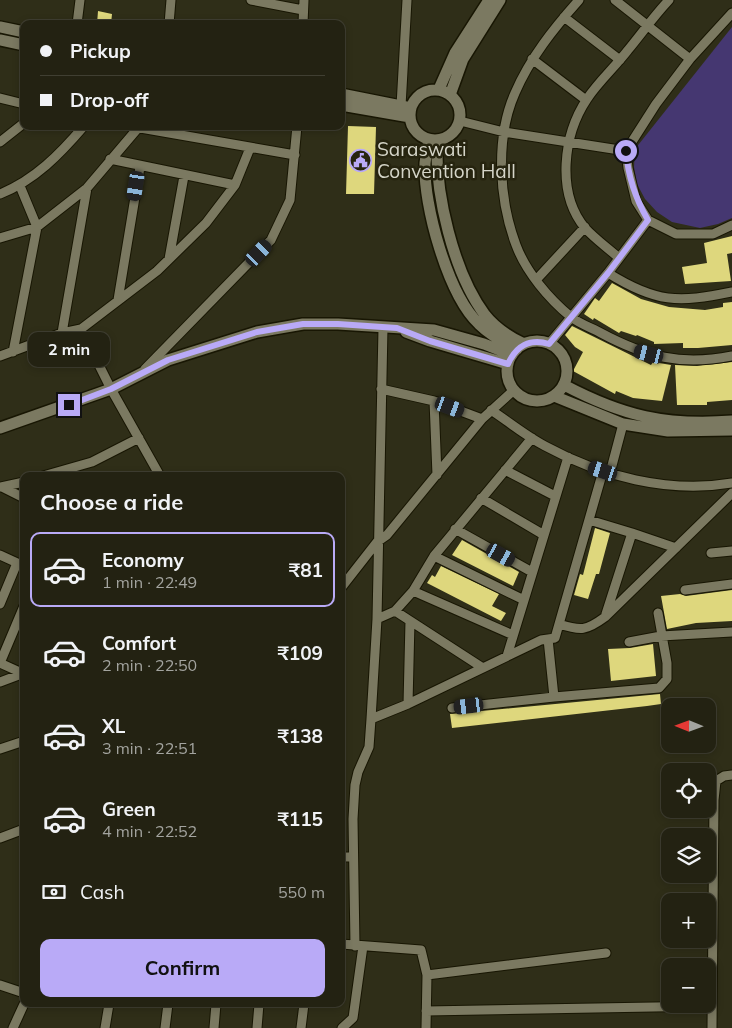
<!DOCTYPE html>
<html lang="en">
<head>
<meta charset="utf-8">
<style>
	body { margin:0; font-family:Mulish,sans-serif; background:#2f2f20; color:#f1f3f6; height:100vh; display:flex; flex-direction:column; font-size:19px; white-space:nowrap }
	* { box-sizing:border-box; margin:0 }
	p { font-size:16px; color:#a3a49f }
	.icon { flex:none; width:28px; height:28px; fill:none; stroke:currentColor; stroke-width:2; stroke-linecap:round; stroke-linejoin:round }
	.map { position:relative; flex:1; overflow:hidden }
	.side { position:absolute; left:20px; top:472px; width:325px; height:535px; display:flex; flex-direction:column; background:#232212; border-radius:10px; box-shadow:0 2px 8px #0003,0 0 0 1px #403f32 }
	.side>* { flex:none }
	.top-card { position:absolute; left:20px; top:20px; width:325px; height:110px; border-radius:10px; box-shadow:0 2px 8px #0003,0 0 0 1px #403f32; display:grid; align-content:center; height:110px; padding:0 20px; background:#232212 }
	.needle { width:32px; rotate:271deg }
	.buttons { position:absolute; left:661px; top:698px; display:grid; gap:10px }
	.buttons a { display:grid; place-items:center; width:55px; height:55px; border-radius:10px; background:#232212; box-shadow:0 2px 8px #0003,0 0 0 1px #403f32; font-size:25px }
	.end { position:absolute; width:22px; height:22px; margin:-11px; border:6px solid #b9aaf7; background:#111; box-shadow:0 0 0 2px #111 }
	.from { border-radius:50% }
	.bubble { position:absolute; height:35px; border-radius:10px; background:#232212; box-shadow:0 2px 8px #0003,0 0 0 1px #403f32; font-size:16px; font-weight:700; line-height:35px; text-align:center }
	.car { position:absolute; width:15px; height:30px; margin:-15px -8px; border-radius:6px; box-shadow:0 0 4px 1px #0007; background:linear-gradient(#222 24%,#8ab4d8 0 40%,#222 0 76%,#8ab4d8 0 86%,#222 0) }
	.top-card b { display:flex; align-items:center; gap:18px; height:48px; font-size:19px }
	.top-card b+b { border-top:1px solid #403f32 }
	.top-card i { width:12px; height:12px; background:#f1f3f6 }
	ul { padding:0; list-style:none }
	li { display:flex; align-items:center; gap:15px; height:75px; margin:0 10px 8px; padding:0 10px; border:2px solid transparent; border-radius:10px }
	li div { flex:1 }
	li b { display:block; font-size:19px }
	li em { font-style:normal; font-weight:700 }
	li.on { border-color:#b9aaf7 }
	li>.icon { width:45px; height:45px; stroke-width:1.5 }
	h2 { padding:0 20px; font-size:22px; line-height:60px }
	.pay { display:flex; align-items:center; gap:12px; height:55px; padding:0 20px; font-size:19px }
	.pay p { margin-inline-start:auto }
	.primary-button { display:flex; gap:10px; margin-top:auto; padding:10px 20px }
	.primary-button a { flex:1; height:58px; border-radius:10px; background:#b9aaf7; color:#111; font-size:20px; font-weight:700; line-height:58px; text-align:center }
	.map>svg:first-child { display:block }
	.green { fill:#453771 }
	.building { fill:#ded77d }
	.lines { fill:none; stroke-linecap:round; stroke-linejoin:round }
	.minor-casing { stroke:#181603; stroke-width:11 }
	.tertiary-casing { stroke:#181603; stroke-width:14 }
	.minor { stroke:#7b7961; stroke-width:9 }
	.tertiary { stroke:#7b7961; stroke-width:11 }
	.route { stroke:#b9aaf7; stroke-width:6 }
	.labels { text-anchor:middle; stroke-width:5; stroke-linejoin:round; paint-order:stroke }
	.poi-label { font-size:19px; fill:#d5d5c8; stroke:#26240f; text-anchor:start }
</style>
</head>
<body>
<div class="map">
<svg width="732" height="1028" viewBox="0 0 732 1028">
	<rect width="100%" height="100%" fill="#2f2e18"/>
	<path class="green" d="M 732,27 L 732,218 L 718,224 L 700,228 L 672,222 L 657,212 L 645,199 L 637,184 L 634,167 L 635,149 Z"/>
	<path class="building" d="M 98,11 L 112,14 L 111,24 L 97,24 Z
		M 348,126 L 376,127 L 374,194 L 346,194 Z
		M 732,236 L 732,253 L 727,254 L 731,281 L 685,284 L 682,267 L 707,263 L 704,243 Z
		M 612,283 L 641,299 L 669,307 L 705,310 L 723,307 L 723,303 L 732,302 L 732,345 L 698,348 L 683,348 L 683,343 L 654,344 L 654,342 L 637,335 L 636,336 L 621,331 L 619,333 L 594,318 L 593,320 L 584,314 L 595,298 L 599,301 Z
		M 572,326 L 651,365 L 653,362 L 671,365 L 662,401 L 633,398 L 616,391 L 615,394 L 573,371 L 583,352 L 575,347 L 565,335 Z
		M 732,362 L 732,400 L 707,402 L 707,405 L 677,405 L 675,365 L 697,366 Z
		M 595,528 L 610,533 L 599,574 L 596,574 L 588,599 L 574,595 L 580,574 L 583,575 Z
		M 462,540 L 519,572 L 513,586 L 452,555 Z
		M 441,566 L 499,594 L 492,606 L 506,613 L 501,621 L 427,583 L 432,575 L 435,577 Z
		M 732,590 L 732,621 L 696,623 L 667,629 L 661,596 L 680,594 L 686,596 Z
		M 653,644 L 656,676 L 611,681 L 608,649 L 630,648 Z
		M 660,694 L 661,704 L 647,706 L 452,728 L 450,714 Z"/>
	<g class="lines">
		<defs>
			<path id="minor" d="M 251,0 L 303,10
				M 579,0 C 554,28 530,58 515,93 C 495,138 499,200 516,245 C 526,272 549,299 571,317 C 580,324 592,328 601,333 C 646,357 681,366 732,356
				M 615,0 L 690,59
				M 732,13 L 690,59 L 656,104 L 626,151 L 628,168 L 636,201 L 648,220 L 676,234 L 713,234 L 732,225
				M 564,17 L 620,60
				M 77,24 L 80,0
				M 169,24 L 171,0
				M 303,24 L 304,0
				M 532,59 L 586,100
				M 0,98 L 24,104
				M 401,106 L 407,0
				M 460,121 L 504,132 L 626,151
				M 129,126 L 295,155
				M 0,142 L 24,123
				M 110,159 L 235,185
				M 0,194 C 35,180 60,154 84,126
				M 0,238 L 37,227 L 87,188 L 138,128
				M 619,258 C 609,249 595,239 585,228 C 556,193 563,135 587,99 C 598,82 615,67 628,50 C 642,33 654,16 669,0
				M 169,259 L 184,176
				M 608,273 C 656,303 678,303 732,292
				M 536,280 L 585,227
				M 118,300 L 140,167
				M 81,329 L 111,389 L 160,476
				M 62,333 L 87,188
				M 549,344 L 608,273 L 648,220
				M 13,352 L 37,227 L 20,186
				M 0,356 L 62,333 L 81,329 L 157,271 L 206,223 L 235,185 L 250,148
				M 145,369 L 271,240 L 290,200 L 297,126
				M 381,389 L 434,401 L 482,419
				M 434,401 L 437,475
				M 491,410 C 509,422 526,436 545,446 C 600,476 669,494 732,483
				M 505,470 L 555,496
				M 610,473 L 623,424
				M 43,476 L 92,462 L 139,438
				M 0,487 L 24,482
				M 2,487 L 24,498
				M 481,498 L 544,535
				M 589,520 L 632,533 L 606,614
				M 455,529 L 532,572
				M 632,533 L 676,548
				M 711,553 L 732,551
				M 0,555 L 24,566
				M 434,556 L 522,599
				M 341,588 L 377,542 L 387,535 L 482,419 L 514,390
				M 685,590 L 732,584
				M 413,591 L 513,635
				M 0,604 L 17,563
				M 395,611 L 483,668
				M 377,619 L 395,611 L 413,591 L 434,556 L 532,438
				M 559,624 C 581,631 586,631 605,617 L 732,493
				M 548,639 L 554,697
				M 629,642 L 661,636 L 732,632
				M 507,656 L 568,457
				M 0,663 L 24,606
				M 0,663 L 22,673
				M 0,682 L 24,673
				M 408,704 L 410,621
				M 452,708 L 554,697 L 659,688 L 667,679 L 667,663 L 658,613
				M 371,719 L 408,704 L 541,640 L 555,638 L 603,471
				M 0,749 L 24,741
				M 0,838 L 24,829
				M 341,857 L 353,857
				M 341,944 L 421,950 L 427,975 L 426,1028
				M 355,946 L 353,819 L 355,785 L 358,772 L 369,747 L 371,719 L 377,619 L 383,328
				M 427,975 L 606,953
				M 0,985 L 24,993
				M 426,1011 L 712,1006
				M 13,1028 L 24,1004
				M 105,1028 L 109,1004
				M 165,1028 L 168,1004
				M 214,1028 L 216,1004
				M 257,1028 L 259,1004
				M 301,1028 L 304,1004
				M 342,1028 L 353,1018 L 363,946
				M 712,1028 L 714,800 L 716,781 L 724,776 L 732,775"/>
			<path id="tertiary" d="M 0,27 L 24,32
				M 0,40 L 24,45
				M 439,89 L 455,53 L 489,0
				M410 115a25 25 0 1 1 50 0a25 25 0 1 1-50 0Z
				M 341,94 L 411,108
				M 450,95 L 463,59 L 500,0
				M 341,105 L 410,117
				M 429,140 C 428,148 426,155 425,163 C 423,205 448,295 479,324 C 490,335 503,342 517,349
				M 437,141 C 435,193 453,272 485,315 C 496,329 509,337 524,344
				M 406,332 L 430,341 L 508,364
				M507 371a30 30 0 1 1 60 0a30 30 0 1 1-60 0Z
				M 564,385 C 623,416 665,426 732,421
				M 554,396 L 623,424 L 668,431 L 732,430
				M 0,428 L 111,389 L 168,360 L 257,332 L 303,324 L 338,324 L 434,330 L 484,344 L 512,355"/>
		</defs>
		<use href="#minor" class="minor-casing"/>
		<use href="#tertiary" class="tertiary-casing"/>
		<use href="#minor" class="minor"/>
		<use href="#tertiary" class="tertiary"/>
	</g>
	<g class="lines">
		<path class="route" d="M 69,405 L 111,389 L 168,360 L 257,332 L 303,324 L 338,324 L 397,328 L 430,341 L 508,364 C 516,346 530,338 549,344 L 608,273 L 648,220 C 635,198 628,176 626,151"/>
	</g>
	<defs>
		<symbol id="civic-ring" viewBox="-11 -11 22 22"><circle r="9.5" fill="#26240f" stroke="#b9aaf7" stroke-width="1.5"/><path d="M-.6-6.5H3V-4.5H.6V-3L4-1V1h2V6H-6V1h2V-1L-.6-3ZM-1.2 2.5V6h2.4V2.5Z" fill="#b9aaf7"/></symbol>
	</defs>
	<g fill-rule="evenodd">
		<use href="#civic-ring" x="348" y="148" width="25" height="25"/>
	</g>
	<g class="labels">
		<g class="poi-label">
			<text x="377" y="156">Saraswati<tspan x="377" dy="22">Convention Hall</tspan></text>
		</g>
	</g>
</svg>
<div class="buttons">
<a><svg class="needle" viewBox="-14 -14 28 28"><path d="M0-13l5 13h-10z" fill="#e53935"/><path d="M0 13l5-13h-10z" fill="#a3a49f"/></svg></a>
<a><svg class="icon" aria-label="locate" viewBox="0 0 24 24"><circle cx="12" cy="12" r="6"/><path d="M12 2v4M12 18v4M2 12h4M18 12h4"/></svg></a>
<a><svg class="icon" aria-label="layers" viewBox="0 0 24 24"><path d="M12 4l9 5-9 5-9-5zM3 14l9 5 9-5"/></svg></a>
<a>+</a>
<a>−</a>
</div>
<i class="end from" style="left:626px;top:151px"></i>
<i class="end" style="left:69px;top:405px"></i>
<div class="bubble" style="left:28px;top:332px;width:82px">2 min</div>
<i class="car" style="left:136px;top:186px;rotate:189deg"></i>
<i class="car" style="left:259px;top:253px;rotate:44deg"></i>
<i class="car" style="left:649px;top:354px;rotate:284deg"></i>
<i class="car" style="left:450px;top:407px;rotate:110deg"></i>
<i class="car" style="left:603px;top:471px;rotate:288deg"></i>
<i class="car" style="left:501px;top:555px;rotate:119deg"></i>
<i class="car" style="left:469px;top:706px;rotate:263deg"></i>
<div class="top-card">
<b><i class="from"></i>Pickup</b>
<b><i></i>Drop-off</b>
</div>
<section class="side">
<h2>Choose a ride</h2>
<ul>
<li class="on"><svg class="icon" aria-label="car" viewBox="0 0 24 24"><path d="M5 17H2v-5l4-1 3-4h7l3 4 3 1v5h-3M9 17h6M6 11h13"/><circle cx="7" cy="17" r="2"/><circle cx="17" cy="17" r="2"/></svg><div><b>Economy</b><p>1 min · 22:49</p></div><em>₹81</em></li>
<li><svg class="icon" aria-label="car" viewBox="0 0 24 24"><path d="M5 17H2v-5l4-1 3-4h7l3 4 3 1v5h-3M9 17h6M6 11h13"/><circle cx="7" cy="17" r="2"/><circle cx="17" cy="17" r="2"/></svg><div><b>Comfort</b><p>2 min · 22:50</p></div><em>₹109</em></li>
<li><svg class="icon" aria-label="car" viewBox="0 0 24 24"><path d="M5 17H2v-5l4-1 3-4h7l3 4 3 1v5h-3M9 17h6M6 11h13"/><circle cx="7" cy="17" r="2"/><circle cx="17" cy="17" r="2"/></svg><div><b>XL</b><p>3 min · 22:51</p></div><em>₹138</em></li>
<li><svg class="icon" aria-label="car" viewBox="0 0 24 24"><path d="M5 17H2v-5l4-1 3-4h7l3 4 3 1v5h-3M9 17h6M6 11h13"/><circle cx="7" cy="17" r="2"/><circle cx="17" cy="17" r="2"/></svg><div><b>Green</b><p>4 min · 22:52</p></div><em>₹115</em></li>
</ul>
<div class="pay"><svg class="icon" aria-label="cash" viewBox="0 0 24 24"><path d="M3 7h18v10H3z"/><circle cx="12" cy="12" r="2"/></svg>Cash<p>550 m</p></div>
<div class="primary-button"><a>Confirm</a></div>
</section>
</div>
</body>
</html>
